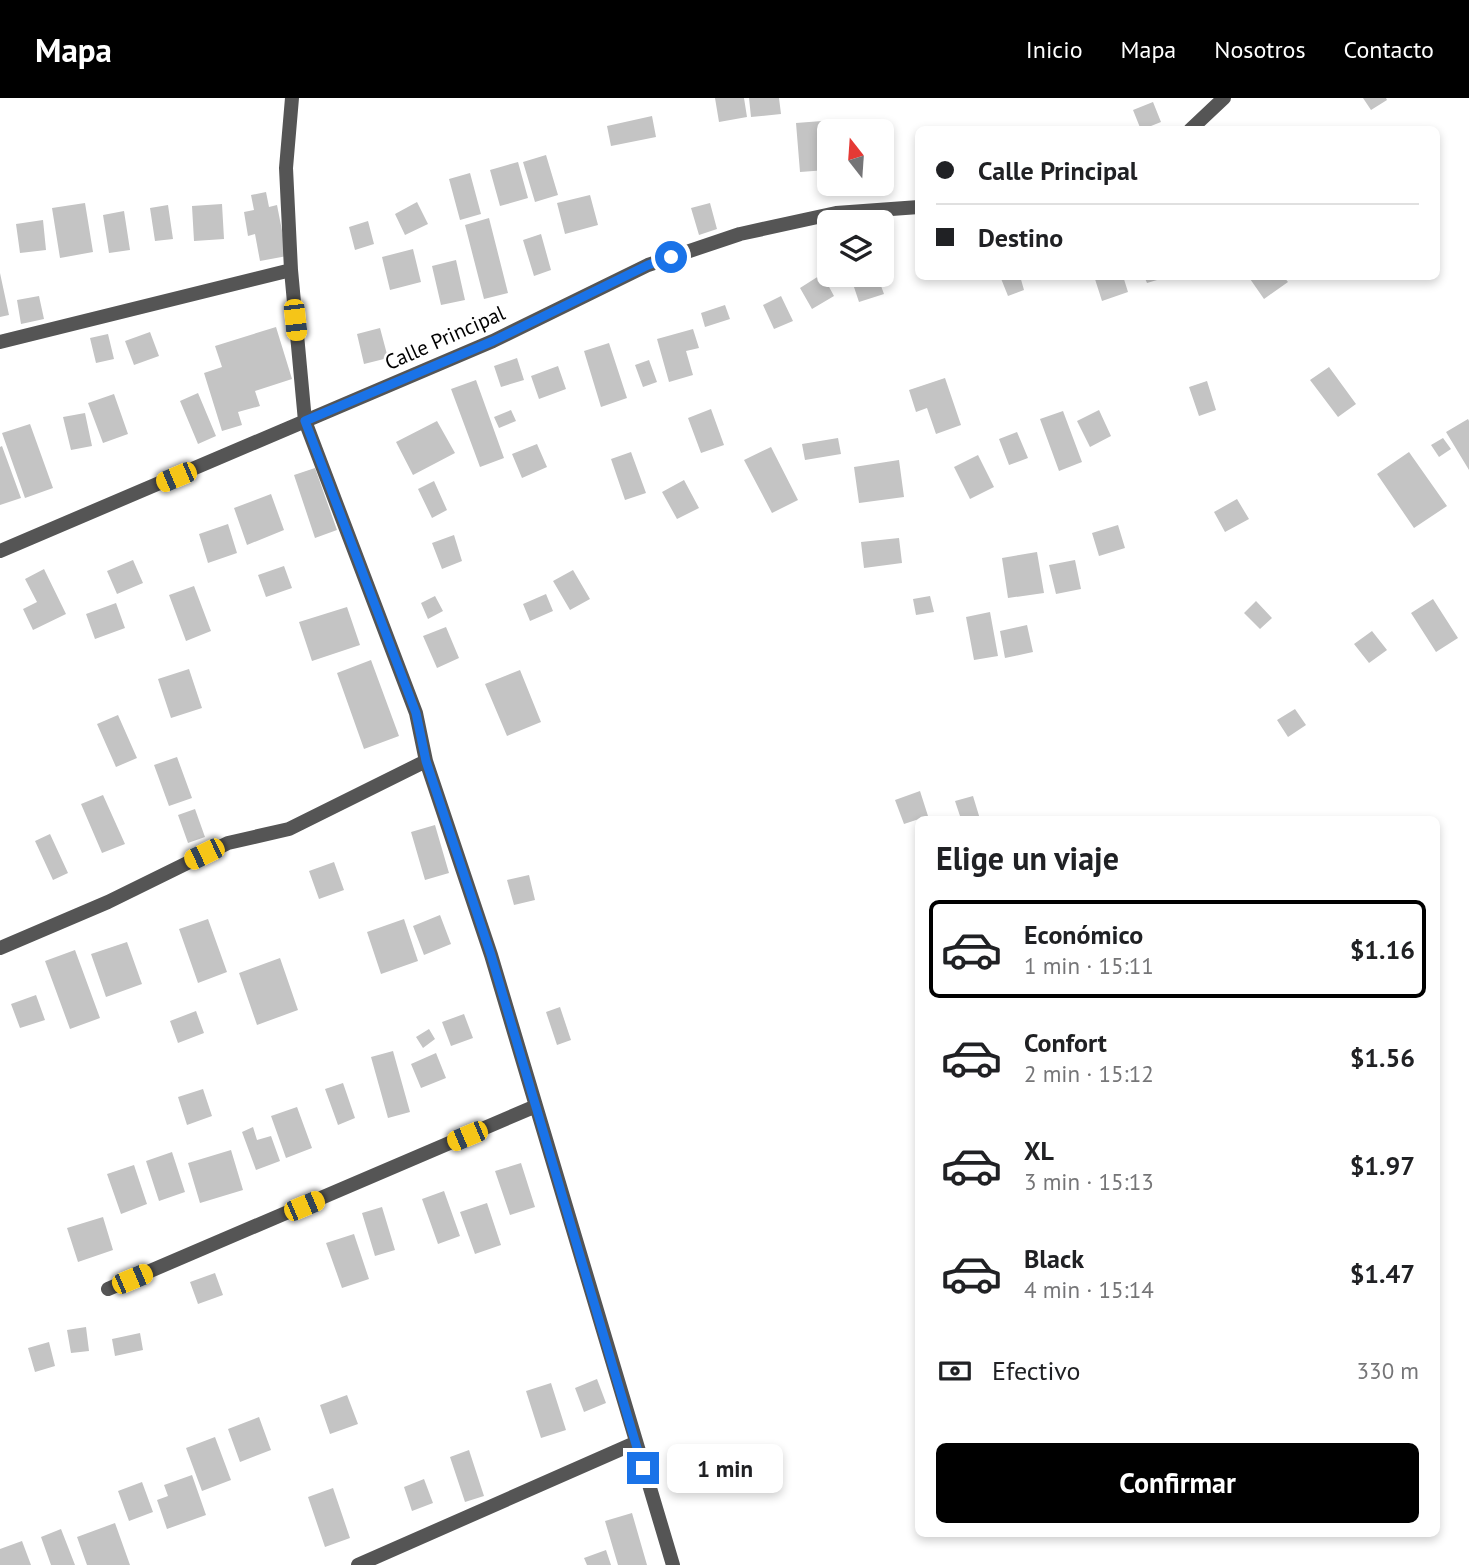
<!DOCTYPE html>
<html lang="es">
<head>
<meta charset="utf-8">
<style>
	body { margin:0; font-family:"PT Sans",sans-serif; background:#f6f6f6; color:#202124; height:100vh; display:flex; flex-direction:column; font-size:26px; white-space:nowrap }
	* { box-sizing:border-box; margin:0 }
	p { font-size:23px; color:#757577 }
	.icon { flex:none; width:38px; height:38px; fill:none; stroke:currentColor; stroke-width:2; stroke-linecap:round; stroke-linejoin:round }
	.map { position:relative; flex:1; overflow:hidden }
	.side { position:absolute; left:915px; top:718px; width:525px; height:721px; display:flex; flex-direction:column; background:#fff; border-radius:10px; box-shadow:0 4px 10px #0003 }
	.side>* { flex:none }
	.top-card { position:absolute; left:915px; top:28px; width:525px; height:154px; border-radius:10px; box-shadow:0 4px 10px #0003; display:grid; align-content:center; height:154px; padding:0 21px; background:#fff }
	.needle { width:46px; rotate:343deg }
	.tools { position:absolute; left:817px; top:21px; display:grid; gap:14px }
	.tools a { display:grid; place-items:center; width:77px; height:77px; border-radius:10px; background:#fff; box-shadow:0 4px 10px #0003; font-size:35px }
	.end { position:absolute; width:32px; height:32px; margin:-16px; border:9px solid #1a73e8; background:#fff; box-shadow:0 0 0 4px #fff }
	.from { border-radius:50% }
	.bubble { position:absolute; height:49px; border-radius:10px; background:#fff; box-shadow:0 4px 10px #0003; font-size:23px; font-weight:700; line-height:49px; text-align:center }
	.car { position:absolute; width:21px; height:42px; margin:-21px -10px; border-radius:9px; box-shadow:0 0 5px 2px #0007; background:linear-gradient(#f5c518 24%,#345 0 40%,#f5c518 0 76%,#345 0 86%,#f5c518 0) }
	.top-card b { display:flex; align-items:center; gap:24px; height:66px; font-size:26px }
	.top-card b+b { border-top:2px solid #e0e0e0 }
	.top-card i { width:18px; height:18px; background:#202124 }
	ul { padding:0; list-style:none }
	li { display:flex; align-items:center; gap:21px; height:98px; margin:0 14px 10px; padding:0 7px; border:4px solid transparent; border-radius:10px }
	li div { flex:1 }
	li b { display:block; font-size:26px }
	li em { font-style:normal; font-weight:700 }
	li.current { border-color:#000 }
	li>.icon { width:63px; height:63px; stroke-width:1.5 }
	h2 { padding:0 21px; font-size:32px; line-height:84px }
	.pay { display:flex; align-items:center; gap:18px; height:77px; padding:0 21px; font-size:26px }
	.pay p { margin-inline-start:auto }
	.primary-button { display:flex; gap:14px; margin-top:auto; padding:14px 21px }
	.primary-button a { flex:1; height:80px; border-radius:10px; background:#000; color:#fff; font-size:28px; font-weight:700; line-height:80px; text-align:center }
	header { display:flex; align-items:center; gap:42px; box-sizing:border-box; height:98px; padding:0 35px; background:#000; color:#fff }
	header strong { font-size:33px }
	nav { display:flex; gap:38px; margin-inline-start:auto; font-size:24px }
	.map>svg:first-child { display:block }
	.building { fill:#c4c4c4 }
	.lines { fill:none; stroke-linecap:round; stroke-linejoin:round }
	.street { stroke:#555; stroke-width:14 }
	.route { stroke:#1a73e8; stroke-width:9 }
	.labels { text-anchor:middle; stroke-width:5; stroke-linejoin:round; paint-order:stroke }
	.street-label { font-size:21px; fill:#000; stroke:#fff }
</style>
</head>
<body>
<header>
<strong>Mapa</strong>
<nav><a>Inicio</a><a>Mapa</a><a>Nosotros</a><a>Contacto</a></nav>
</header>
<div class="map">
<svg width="1469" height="1467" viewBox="0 0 1469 1467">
	<rect width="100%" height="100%" fill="#fff"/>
	<path class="building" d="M 715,0 L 744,0 L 747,19 L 719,24 Z
		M 749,0 L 779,0 L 781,16 L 751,19 Z
		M 1363,0 L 1386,0 L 1387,2 L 1371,12 Z
		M 1153,4 L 1161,24 L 1141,32 L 1133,12 Z
		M 652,18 L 656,39 L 611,48 L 607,28 Z
		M 859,22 L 860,33 L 834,33 L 833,25 Z
		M 822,23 L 827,72 L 800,74 L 796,25 Z
		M 546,57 L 558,97 L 535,104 L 523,64 Z
		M 518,64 L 528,100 L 500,108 L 490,72 Z
		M 470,75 L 481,116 L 460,122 L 449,81 Z
		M 266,94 L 269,109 L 277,107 L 287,158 L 260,163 L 255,136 L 248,138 L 244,114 L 254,112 L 251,97 Z
		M 590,97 L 598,127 L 565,136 L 557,105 Z
		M 417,104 L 428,126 L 405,137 L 395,116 Z
		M 85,105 L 93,154 L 60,160 L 52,110 Z
		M 710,105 L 717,131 L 699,137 L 691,110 Z
		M 222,106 L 224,141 L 194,143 L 192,108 Z
		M 168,107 L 173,141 L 155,143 L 150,110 Z
		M 124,113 L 130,152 L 109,155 L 103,117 Z
		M 489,120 L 508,195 L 484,201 L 465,127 Z
		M 43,122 L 46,152 L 20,155 L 16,126 Z
		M 368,123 L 374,146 L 355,152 L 349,129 Z
		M 541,136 L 551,172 L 534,178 L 523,142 Z
		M 413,151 L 421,184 L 390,192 L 382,159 Z
		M 456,162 L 465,202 L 441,207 L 432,168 Z
		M 0,175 L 9,217 L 0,219 Z
		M 822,176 L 834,198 L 812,211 L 800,190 Z
		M 850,177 L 877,177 L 884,196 L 859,204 Z
		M 1000,178 L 1020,178 L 1024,192 L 1008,198 Z
		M 1094,178 L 1123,178 L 1128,194 L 1102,203 Z
		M 1144,178 L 1167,178 L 1167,179 L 1147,185 Z
		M 1248,178 L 1283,178 L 1288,184 L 1264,201 Z
		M 39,198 L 44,221 L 21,226 L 17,202 Z
		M 781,198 L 793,223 L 774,231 L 763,207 Z
		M 725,207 L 730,221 L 705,229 L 701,215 Z
		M 276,229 L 292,281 L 255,293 L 260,308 L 238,314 L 242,327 L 222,333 L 204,275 L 222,269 L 215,248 Z
		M 380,230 L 388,260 L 364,266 L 357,236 Z
		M 693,231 L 699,250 L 686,253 L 693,277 L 669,284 L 657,241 Z
		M 150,234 L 159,258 L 134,267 L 125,243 Z
		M 108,236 L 114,261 L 96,265 L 90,240 Z
		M 609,245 L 627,300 L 601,309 L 584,253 Z
		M 517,260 L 524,282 L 501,289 L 494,268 Z
		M 649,262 L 657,284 L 643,289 L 635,267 Z
		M 558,268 L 566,291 L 539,301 L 531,278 Z
		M 1329,269 L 1356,306 L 1338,319 L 1310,282 Z
		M 945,280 L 961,327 L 936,336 L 927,310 L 916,314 L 909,292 Z
		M 476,282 L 504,360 L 480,369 L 451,291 Z
		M 1207,283 L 1216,312 L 1199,318 L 1189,289 Z
		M 198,295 L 216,338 L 198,346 L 180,303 Z
		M 114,296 L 128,336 L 103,345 L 88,305 Z
		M 711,311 L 724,347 L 701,355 L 688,320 Z
		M 511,312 L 516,323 L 499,330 L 494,319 Z
		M 1099,312 L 1111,338 L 1090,349 L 1077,323 Z
		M 1063,313 L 1082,364 L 1059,373 L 1040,321 Z
		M 85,315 L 92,348 L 71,352 L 63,319 Z
		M 1468,321 L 1469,323 L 1469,372 L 1446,334 Z
		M 437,323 L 455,355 L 413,377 L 396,344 Z
		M 30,326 L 53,390 L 25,400 L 2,335 Z
		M 1017,334 L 1028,360 L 1009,367 L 999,341 Z
		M 838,340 L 841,356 L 805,362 L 802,346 Z
		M 1443,340 L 1451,351 L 1439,359 L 1431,347 Z
		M 537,346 L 547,369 L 522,380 L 512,356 Z
		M 2,348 L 21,400 L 0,407 L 0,349 Z
		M 771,349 L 798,402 L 772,415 L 744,362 Z
		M 631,354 L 646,395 L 625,402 L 611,361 Z
		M 1409,354 L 1447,408 L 1414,430 L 1377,376 Z
		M 978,357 L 994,389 L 970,401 L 954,369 Z
		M 899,362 L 904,399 L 859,405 L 854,369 Z
		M 315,370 L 337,432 L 315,440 L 294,377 Z
		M 684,382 L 699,410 L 677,421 L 662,394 Z
		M 434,383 L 447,412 L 432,420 L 418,391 Z
		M 271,396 L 284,432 L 247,447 L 234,410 Z
		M 1237,401 L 1249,421 L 1225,434 L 1214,414 Z
		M 228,426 L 237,455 L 208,465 L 199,436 Z
		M 1118,427 L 1125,450 L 1099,458 L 1092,435 Z
		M 454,437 L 462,463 L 442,471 L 432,445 Z
		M 899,440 L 902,465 L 864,470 L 861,444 Z
		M 1037,454 L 1044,495 L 1008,500 L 1002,460 Z
		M 133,462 L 143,485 L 117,496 L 107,473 Z
		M 1075,462 L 1081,491 L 1056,496 L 1049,467 Z
		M 284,468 L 292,490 L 266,499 L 258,477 Z
		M 44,471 L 66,516 L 33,532 L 23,511 L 37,504 L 25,481 Z
		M 573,472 L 590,501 L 570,512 L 553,483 Z
		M 194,488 L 211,533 L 186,543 L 169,497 Z
		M 546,496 L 553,513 L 530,523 L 523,506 Z
		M 435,498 L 443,513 L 428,521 L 421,505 Z
		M 930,498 L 934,514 L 916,517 L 913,501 Z
		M 1433,501 L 1458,540 L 1436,554 L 1411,515 Z
		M 1256,503 L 1272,520 L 1260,531 L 1244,515 Z
		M 116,505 L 125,530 L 95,541 L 86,516 Z
		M 347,509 L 360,547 L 312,563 L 299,524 Z
		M 990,514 L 998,558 L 974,562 L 966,519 Z
		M 1027,527 L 1033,554 L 1005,560 L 1000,533 Z
		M 446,529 L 459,560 L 437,570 L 423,538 Z
		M 1372,533 L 1387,552 L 1369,565 L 1354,546 Z
		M 371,562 L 399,638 L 364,651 L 337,575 Z
		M 189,571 L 202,610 L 171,620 L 158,581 Z
		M 520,572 L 541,624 L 507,638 L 485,586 Z
		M 1295,611 L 1306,627 L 1288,639 L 1277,622 Z
		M 118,617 L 137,660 L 116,669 L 97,626 Z
		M 177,659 L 192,700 L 169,708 L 154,667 Z
		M 920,693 L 928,718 L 904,726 L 895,702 Z
		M 103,697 L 125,746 L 102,755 L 81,706 Z
		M 973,698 L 980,721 L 961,721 L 955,703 Z
		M 195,711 L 205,739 L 188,745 L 178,717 Z
		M 435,727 L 449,775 L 425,782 L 411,734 Z
		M 50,736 L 68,775 L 53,782 L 35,743 Z
		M 334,764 L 344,792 L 319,801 L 309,773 Z
		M 529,777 L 535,802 L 514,807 L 507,782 Z
		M 440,817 L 451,846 L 424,857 L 413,828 Z
		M 208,821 L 227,874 L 198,885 L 179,831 Z
		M 404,821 L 418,863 L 381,876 L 367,834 Z
		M 127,844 L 142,886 L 106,899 L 91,856 Z
		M 75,852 L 100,920 L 70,931 L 45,863 Z
		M 280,860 L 298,912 L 257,927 L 239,875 Z
		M 36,897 L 45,922 L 20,930 L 11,906 Z
		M 560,909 L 571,942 L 557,947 L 546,914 Z
		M 196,913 L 204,935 L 178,945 L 170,923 Z
		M 464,916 L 473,940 L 451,948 L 442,924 Z
		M 429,931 L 435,941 L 423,950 L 416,939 Z
		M 393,953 L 410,1014 L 388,1020 L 371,959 Z
		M 436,955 L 446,980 L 421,990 L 411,966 Z
		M 343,985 L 355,1020 L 338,1027 L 325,991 Z
		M 203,991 L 212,1018 L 187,1027 L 178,999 Z
		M 297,1009 L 312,1050 L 286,1060 L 271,1018 Z
		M 253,1029 L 257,1042 L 271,1038 L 280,1063 L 256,1072 L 242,1034 Z
		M 231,1052 L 243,1092 L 200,1105 L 188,1065 Z
		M 172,1054 L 185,1094 L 159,1103 L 146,1063 Z
		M 521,1065 L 535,1109 L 510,1117 L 495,1073 Z
		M 134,1067 L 147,1106 L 121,1116 L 107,1076 Z
		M 444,1093 L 460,1138 L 438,1146 L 422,1101 Z
		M 487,1105 L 501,1147 L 475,1156 L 460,1114 Z
		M 382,1109 L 395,1152 L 375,1158 L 362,1115 Z
		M 103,1119 L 113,1152 L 78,1164 L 67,1130 Z
		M 354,1136 L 369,1181 L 342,1190 L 326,1145 Z
		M 215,1175 L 223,1197 L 198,1206 L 190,1184 Z
		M 86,1229 L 89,1253 L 71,1255 L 67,1232 Z
		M 140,1235 L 143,1252 L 115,1258 L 112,1241 Z
		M 49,1244 L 55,1268 L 35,1274 L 28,1250 Z
		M 597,1281 L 606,1305 L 584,1314 L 575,1290 Z
		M 551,1285 L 566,1332 L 541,1340 L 526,1293 Z
		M 347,1297 L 358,1326 L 330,1336 L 320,1307 Z
		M 259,1319 L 271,1352 L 240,1364 L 228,1331 Z
		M 215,1339 L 231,1382 L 202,1393 L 186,1350 Z
		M 469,1352 L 484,1398 L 465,1404 L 450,1359 Z
		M 192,1377 L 206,1417 L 167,1431 L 157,1402 L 168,1398 L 164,1387 Z
		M 424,1381 L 433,1405 L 412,1413 L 404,1389 Z
		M 142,1384 L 153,1414 L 129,1423 L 118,1393 Z
		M 333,1390 L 350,1440 L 325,1449 L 308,1399 Z
		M 632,1415 L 647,1467 L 618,1467 L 605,1423 Z
		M 115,1425 L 130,1467 L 87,1467 L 77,1439 Z
		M 61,1431 L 75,1467 L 51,1467 L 41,1439 Z
		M 22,1443 L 31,1467 L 0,1467 L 0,1451 Z
		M 606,1452 L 611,1467 L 587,1467 L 584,1460 Z"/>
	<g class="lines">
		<path class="street" d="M 292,0 L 286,70 L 291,172 L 305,323 L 416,615 L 426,663 L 491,857 L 673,1467
			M 1190,32 L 1224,0
			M 0,244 L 291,172
			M 0,453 L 493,243 L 648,167 L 740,136 L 836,115 L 919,109
			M 0,850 L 108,804 L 228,745 L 289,731 L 426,663
			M 108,1191 L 536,1008
			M 358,1467 L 635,1345"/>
	</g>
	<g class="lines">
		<path class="route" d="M 643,1370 L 491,857 L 426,663 L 416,615 L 305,323 L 493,243 L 648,167 L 671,159"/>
	</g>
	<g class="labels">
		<g class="street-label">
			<text transform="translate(445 240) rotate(-24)" y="7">Calle Principal</text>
		</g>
	</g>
</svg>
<div class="tools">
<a><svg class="needle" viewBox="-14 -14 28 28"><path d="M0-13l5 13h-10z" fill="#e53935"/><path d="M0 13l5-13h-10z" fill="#757577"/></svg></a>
<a><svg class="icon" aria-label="layers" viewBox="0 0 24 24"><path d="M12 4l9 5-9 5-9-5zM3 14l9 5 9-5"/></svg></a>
</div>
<i class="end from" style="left:671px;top:159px"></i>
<i class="end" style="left:643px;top:1370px"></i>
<div class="bubble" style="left:667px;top:1346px;width:116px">1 min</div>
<i class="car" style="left:295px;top:222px;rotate:174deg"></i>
<i class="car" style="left:176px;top:379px;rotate:247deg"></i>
<i class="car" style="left:204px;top:756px;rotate:244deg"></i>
<i class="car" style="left:467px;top:1038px;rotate:247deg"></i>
<i class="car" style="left:304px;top:1108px;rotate:67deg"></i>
<i class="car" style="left:132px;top:1181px;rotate:67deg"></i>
<div class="top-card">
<b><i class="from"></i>Calle Principal</b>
<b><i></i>Destino</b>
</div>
<section class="side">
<h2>Elige un viaje</h2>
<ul>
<li class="current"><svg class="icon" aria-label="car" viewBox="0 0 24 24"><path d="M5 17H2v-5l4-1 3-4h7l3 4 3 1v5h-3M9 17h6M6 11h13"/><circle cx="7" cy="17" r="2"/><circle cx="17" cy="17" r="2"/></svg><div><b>Económico</b><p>1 min · 15:11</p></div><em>$1.16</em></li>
<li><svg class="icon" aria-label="car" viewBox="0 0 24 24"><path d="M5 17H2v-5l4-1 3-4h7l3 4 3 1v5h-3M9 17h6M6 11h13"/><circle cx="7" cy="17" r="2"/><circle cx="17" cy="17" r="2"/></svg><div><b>Confort</b><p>2 min · 15:12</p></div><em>$1.56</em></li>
<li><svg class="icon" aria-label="car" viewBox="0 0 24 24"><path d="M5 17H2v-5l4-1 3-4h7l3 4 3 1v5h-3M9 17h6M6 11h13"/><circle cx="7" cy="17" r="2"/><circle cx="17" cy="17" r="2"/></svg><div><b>XL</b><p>3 min · 15:13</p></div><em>$1.97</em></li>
<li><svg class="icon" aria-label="car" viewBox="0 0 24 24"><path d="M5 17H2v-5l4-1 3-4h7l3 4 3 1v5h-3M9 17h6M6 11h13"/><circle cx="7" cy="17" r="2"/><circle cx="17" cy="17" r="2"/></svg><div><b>Black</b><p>4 min · 15:14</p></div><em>$1.47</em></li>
</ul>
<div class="pay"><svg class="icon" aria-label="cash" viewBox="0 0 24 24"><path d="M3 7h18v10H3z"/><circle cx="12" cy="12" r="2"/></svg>Efectivo<p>330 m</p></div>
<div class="primary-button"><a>Confirmar</a></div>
</section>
</div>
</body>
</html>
